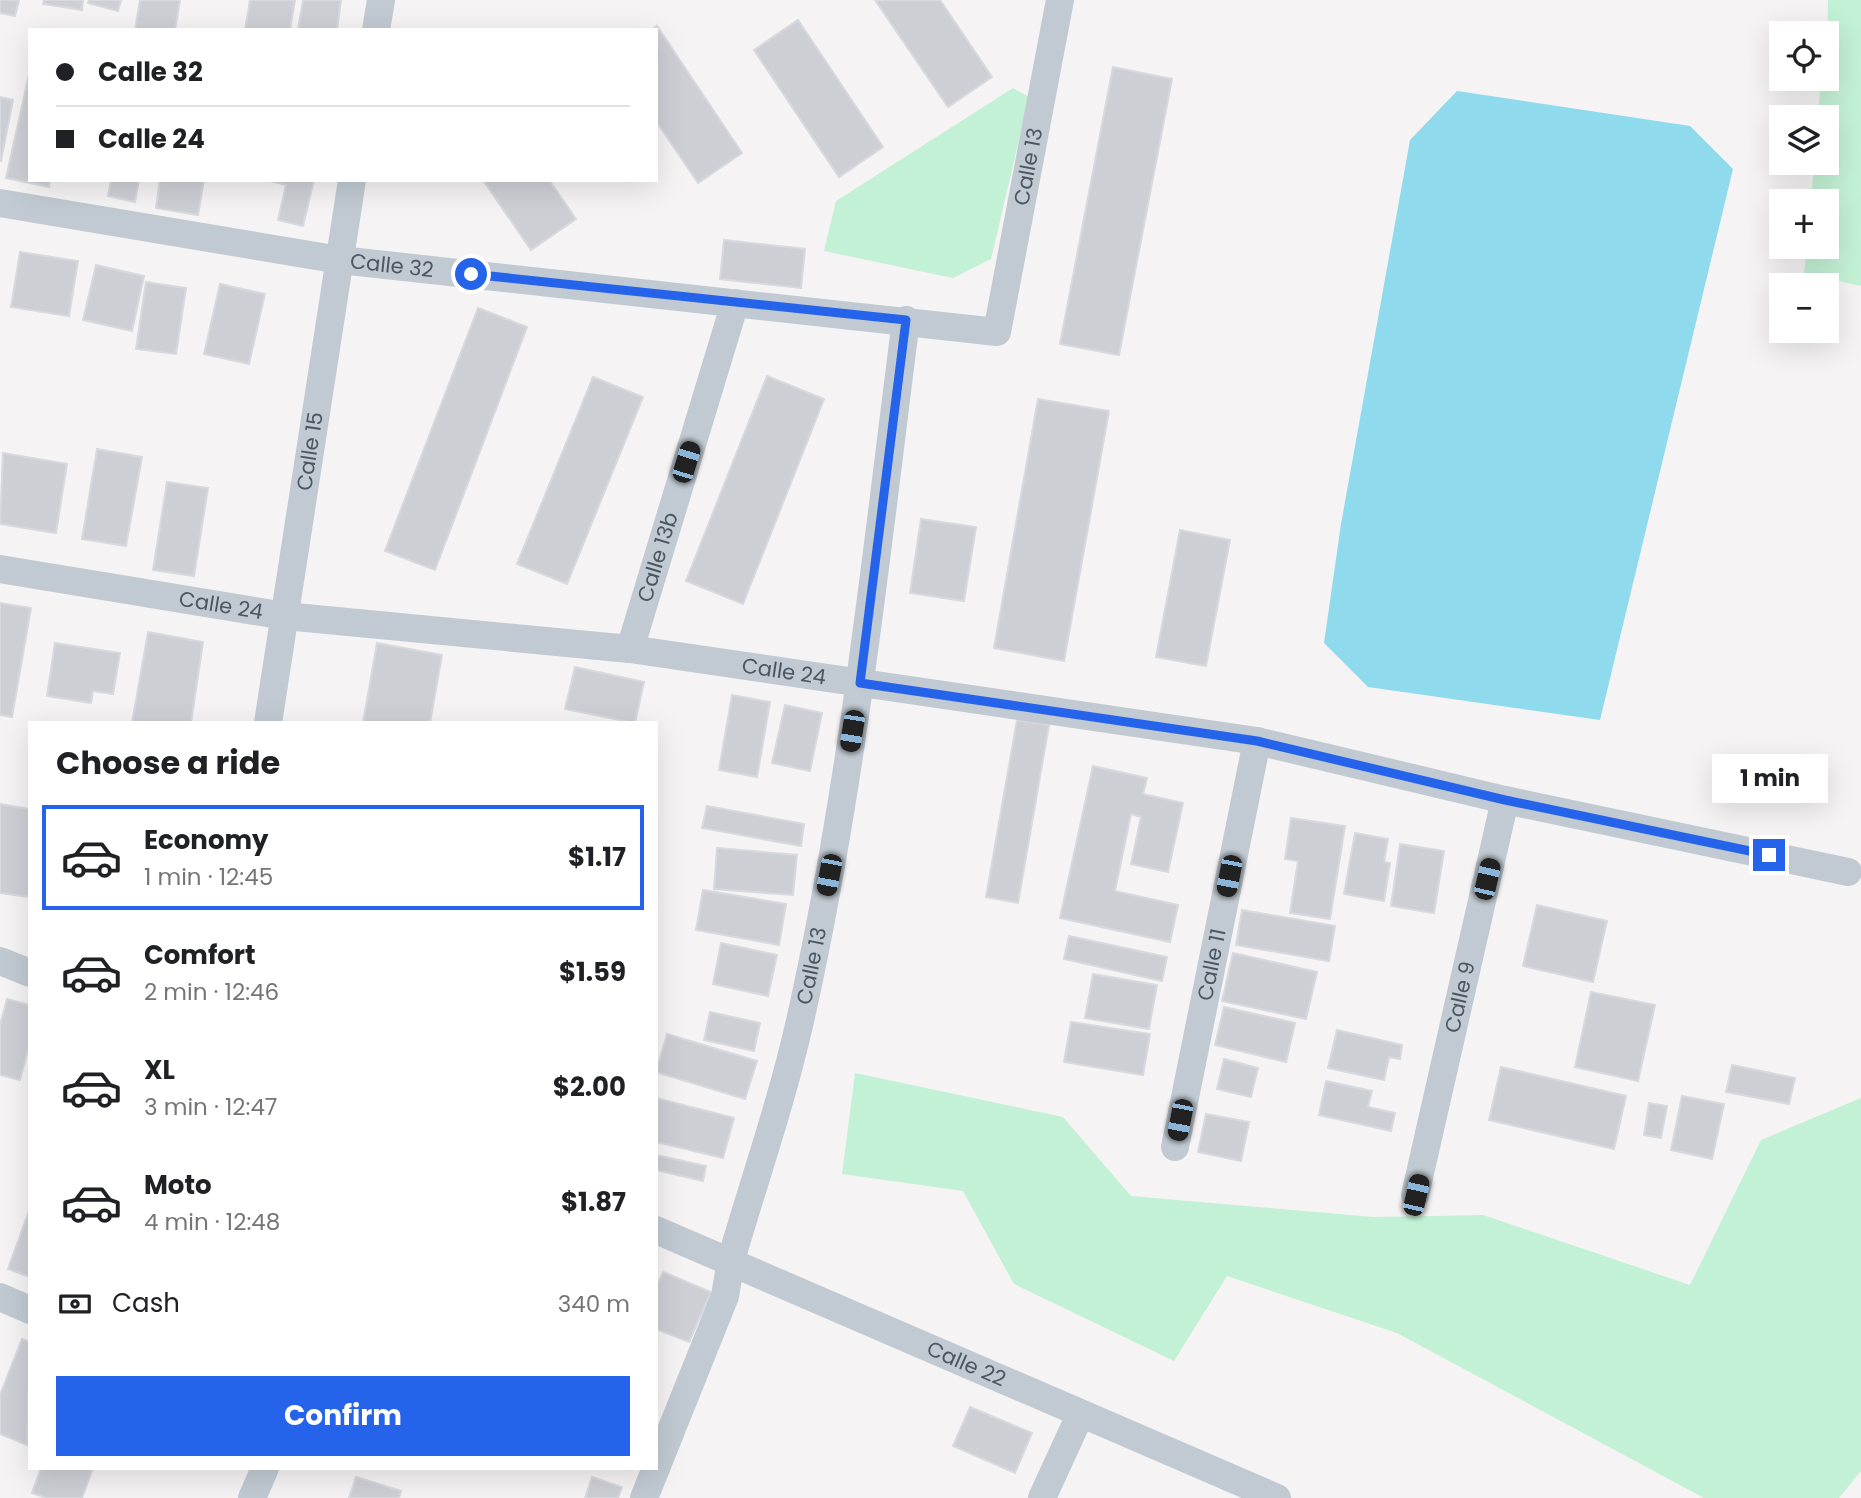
<!DOCTYPE html>
<html lang="en">
<head>
<meta charset="utf-8">
<style>
	body { margin:0; font-family:Poppins,sans-serif; background:#f2f2f2; color:#202124; height:100vh; display:flex; flex-direction:column; font-size:26px; white-space:nowrap }
	* { box-sizing:border-box; margin:0 }
	p { font-size:23px; color:#757577 }
	.icon { flex:none; width:38px; height:38px; fill:none; stroke:currentColor; stroke-width:2; stroke-linecap:round; stroke-linejoin:round }
	.map { position:relative; flex:1; overflow:hidden }
	.panel { position:absolute; left:28px; top:721px; width:630px; height:749px; display:flex; flex-direction:column; background:#fff; border-radius:0px; box-shadow:0 7px 28px #0002 }
	.panel>* { flex:none }
	.banner { position:absolute; left:28px; top:28px; width:630px; height:154px; border-radius:0px; box-shadow:0 7px 28px #0002; display:grid; align-content:center; height:154px; padding:0 28px; background:#fff }
	.buttons { position:absolute; left:1769px; top:21px; display:grid; gap:14px }
	.buttons a { display:grid; place-items:center; width:70px; height:70px; border-radius:0px; background:#fff; box-shadow:0 7px 28px #0002; font-size:35px }
	.end { position:absolute; width:32px; height:32px; margin:-16px; border:9px solid #2563eb; background:#fff; box-shadow:0 0 0 4px #fff }
	.from { border-radius:50% }
	.bubble { position:absolute; height:49px; border-radius:0px; background:#fff; box-shadow:0 7px 28px #0002; font-size:23px; font-weight:700; line-height:49px; text-align:center }
	.car { position:absolute; width:21px; height:42px; margin:-21px -10px; border-radius:9px; box-shadow:0 0 5px 2px #0007; background:linear-gradient(#222 24%,#8ab4d8 0 40%,#222 0 76%,#8ab4d8 0 86%,#222 0) }
	.banner b { display:flex; align-items:center; gap:24px; height:66px; font-size:26px }
	.banner b+b { border-top:2px solid #e0e0e0 }
	.banner i { width:18px; height:18px; background:#202124 }
	ul { padding:0; list-style:none }
	li { display:flex; align-items:center; gap:21px; height:105px; margin:0 14px 10px; padding:0 14px; border:4px solid transparent; border-radius:0px }
	li div { flex:1 }
	li b { display:block; font-size:26px }
	li em { font-style:normal; font-weight:700 }
	li.current { border-color:#2563eb }
	li>.icon { width:63px; height:63px; stroke-width:1.5 }
	h2 { padding:0 28px; font-size:32px; line-height:84px }
	.pay { display:flex; align-items:center; gap:18px; height:77px; padding:0 28px; font-size:26px }
	.pay p { margin-inline-start:auto }
	.primary-button { display:flex; gap:14px; margin-top:auto; padding:14px 28px }
	.primary-button a { flex:1; height:80px; border-radius:0px; background:#2563eb; color:#fff; font-size:28px; font-weight:700; line-height:80px; text-align:center }
	.map>svg:first-child { display:block }
	.green { fill:#c3f1d5 }
	.water { fill:#90daee }
	.building { fill:#cdcfd5; stroke:#d7d9de; stroke-width:2 }
	.lines { fill:none; stroke-linecap:round; stroke-linejoin:round }
	.street { stroke:#c1cad2; stroke-width:28 }
	.route { stroke:#2563eb; stroke-width:9 }
	.labels { text-anchor:middle; stroke-width:5; stroke-linejoin:round; paint-order:stroke }
	.street-label { font-size:21px; fill:#4a5661; stroke:#fff }
</style>
</head>
<body>
<div class="map">
<svg width="1861" height="1498" viewBox="0 0 1861 1498">
	<rect width="100%" height="100%" fill="#f5f3f3"/>
	<path class="green" d="M 1828,0 L 1861,0 L 1861,286 L 1804,273 L 1807,247 L 1827,247 L 1827,201 L 1811,201 L 1814,163 L 1827,163 L 1827,117 L 1818,117 L 1821,79 L 1827,79 Z
		M 1013,88 L 1029,97 L 991,259 L 953,278 L 824,251 L 836,201 Z
		M 855,1073 L 1063,1117 L 1131,1196 L 1373,1217 L 1483,1215 L 1690,1285 L 1761,1140 L 1861,1098 L 1861,1471 L 1839,1498 L 1704,1498 L 1397,1333 L 1227,1276 L 1174,1361 L 1014,1284 L 963,1191 L 842,1174 Z"/>
	<path class="water" d="M 1457,91 L 1690,126 L 1733,169 L 1600,720 L 1368,687 L 1324,643 L 1341,524 L 1410,140 Z"/>
	<path class="building" d="M 0,0 L 19,0 L 15,16 L 0,13 Z
		M 44,0 L 83,0 L 82,10 L 43,4 Z
		M 89,0 L 121,0 L 118,11 L 88,3 Z
		M 140,0 L 180,0 L 175,30 L 135,30 Z
		M 250,0 L 295,0 L 290,30 L 245,30 Z
		M 303,0 L 341,0 L 337,30 L 298,30 Z
		M 875,0 L 940,0 L 992,77 L 948,107 Z
		M 798,20 L 883,147 L 839,177 L 754,50 Z
		M 657,26 L 742,153 L 698,183 L 656,121 L 656,30 L 651,30 Z
		M 1113,67 L 1172,79 L 1119,355 L 1060,344 Z
		M 30,70 L 30,180 L 50,180 L 49,187 L 6,178 Z
		M 0,97 L 13,100 L 1,161 L 0,161 Z
		M 111,180 L 139,180 L 135,202 L 108,196 Z
		M 160,180 L 204,180 L 198,215 L 156,208 Z
		M 267,180 L 314,180 L 303,226 L 278,220 L 286,185 Z
		M 483,180 L 549,180 L 576,219 L 531,250 Z
		M 724,240 L 805,249 L 801,288 L 720,279 Z
		M 20,252 L 78,261 L 69,316 L 11,307 Z
		M 96,265 L 144,276 L 132,331 L 83,320 Z
		M 146,282 L 186,288 L 176,354 L 136,349 Z
		M 220,284 L 265,294 L 249,364 L 204,354 Z
		M 478,308 L 527,327 L 435,570 L 385,551 Z
		M 767,376 L 824,399 L 743,604 L 686,581 Z
		M 593,377 L 643,397 L 567,584 L 517,564 Z
		M 1038,399 L 1109,411 L 1064,661 L 994,648 Z
		M 97,449 L 142,457 L 126,546 L 82,539 Z
		M 3,453 L 67,464 L 56,533 L 0,524 Z
		M 167,482 L 208,488 L 194,576 L 153,570 Z
		M 921,519 L 976,527 L 964,601 L 910,593 Z
		M 1180,530 L 1230,540 L 1206,666 L 1156,657 Z
		M 0,603 L 31,608 L 12,717 L 0,715 Z
		M 148,632 L 203,642 L 191,723 L 132,723 Z
		M 55,643 L 120,653 L 113,694 L 93,691 L 91,703 L 47,696 Z
		M 377,643 L 442,655 L 430,723 L 363,723 Z
		M 575,667 L 644,682 L 635,723 L 565,709 Z
		M 732,695 L 770,702 L 757,777 L 719,770 Z
		M 785,705 L 822,713 L 810,771 L 772,763 Z
		M 1017,720 L 1049,725 L 1018,903 L 986,897 Z
		M 1093,766 L 1147,778 L 1143,794 L 1183,803 L 1168,872 L 1131,864 L 1141,817 L 1131,814 L 1115,891 L 1178,905 L 1170,942 L 1060,918 Z
		M 0,804 L 30,809 L 30,897 L 0,893 Z
		M 707,806 L 804,824 L 801,846 L 702,828 Z
		M 1291,818 L 1345,826 L 1330,919 L 1290,913 L 1298,861 L 1285,859 Z
		M 1355,833 L 1388,839 L 1384,862 L 1390,863 L 1384,901 L 1344,894 Z
		M 1400,844 L 1444,851 L 1434,913 L 1391,906 Z
		M 717,848 L 797,855 L 793,895 L 714,889 Z
		M 703,890 L 786,904 L 779,945 L 696,930 Z
		M 1537,905 L 1607,921 L 1593,982 L 1523,966 Z
		M 1242,910 L 1335,926 L 1329,961 L 1236,945 Z
		M 1069,936 L 1167,957 L 1162,981 L 1064,959 Z
		M 721,943 L 777,955 L 768,996 L 713,984 Z
		M 1233,953 L 1317,972 L 1306,1019 L 1222,1001 Z
		M 1093,974 L 1157,985 L 1149,1029 L 1085,1018 Z
		M 1591,992 L 1655,1005 L 1638,1081 L 1575,1067 Z
		M 7,999 L 30,1005 L 30,1041 L 20,1080 L 0,1075 L 0,1025 Z
		M 1224,1007 L 1295,1023 L 1286,1062 L 1215,1045 Z
		M 710,1012 L 760,1023 L 754,1051 L 704,1040 Z
		M 1071,1022 L 1150,1034 L 1143,1075 L 1064,1062 Z
		M 1337,1030 L 1402,1045 L 1400,1059 L 1389,1057 L 1384,1080 L 1328,1068 Z
		M 667,1034 L 757,1061 L 745,1099 L 656,1072 Z
		M 1224,1059 L 1258,1068 L 1251,1097 L 1217,1089 Z
		M 1732,1065 L 1795,1078 L 1789,1104 L 1726,1092 Z
		M 1501,1067 L 1626,1096 L 1614,1149 L 1489,1120 Z
		M 1326,1081 L 1372,1091 L 1368,1107 L 1395,1113 L 1391,1131 L 1319,1115 Z
		M 1682,1096 L 1724,1104 L 1712,1159 L 1671,1150 Z
		M 656,1098 L 734,1118 L 723,1158 L 656,1142 Z
		M 1649,1103 L 1667,1106 L 1661,1138 L 1644,1135 Z
		M 1206,1114 L 1249,1122 L 1241,1161 L 1198,1152 Z
		M 656,1155 L 706,1166 L 703,1181 L 656,1170 Z
		M 30,1208 L 30,1277 L 8,1269 Z
		M 663,1272 L 711,1292 L 689,1342 L 656,1329 L 656,1287 Z
		M 22,1339 L 30,1342 L 27,1445 L 0,1434 L 0,1395 Z
		M 970,1407 L 1032,1433 L 1015,1473 L 953,1446 Z
		M 41,1468 L 93,1468 L 82,1498 L 46,1498 L 32,1493 Z
		M 356,1477 L 401,1491 L 399,1498 L 349,1498 Z
		M 592,1477 L 622,1487 L 618,1498 L 585,1498 Z"/>
	<g class="lines">
		<g class="street">
			<path d="M 376,30 L 381,0"/>
			<path id="s1" d="M 0,203 L 340,260 L 997,332 L 1060,0"/>
			<path id="s2" d="M 0,569 L 285,616 L 630,649 L 1257,741 L 1505,800 L 1848,872"/>
			<path id="s3" d="M 630,649 L 735,303"/>
			<path id="s4" d="M 268,723 L 352,180"/>
			<path d="M 0,961 L 30,973"/>
			<path id="s5" d="M 1175,1147 L 1257,741"/>
			<path id="s6" d="M 1415,1195 L 1505,800"/>
			<path id="s7" d="M 656,1230 L 1277,1498"/>
			<path d="M 0,1297 L 30,1310"/>
			<path id="s8" d="M 656,1468 L 725,1296 L 731,1260 C 754,1181 782,1101 800,1021 C 852,790 876,554 906,320"/>
			<path d="M 252,1498 L 265,1468"/>
			<path d="M 644,1498 L 656,1468"/>
			<path d="M 1042,1498 L 1080,1415"/>
		</g>
	</g>
	<g class="lines">
		<path class="route" d="M 471,274 L 906,320 L 860,683 L 1257,741 L 1505,800 L 1769,855"/>
	</g>
	<g class="labels">
		<g class="street-label">
			<text dy="7" stroke="none"><textPath href="#s1" startOffset="1174">Calle 13</textPath></text>
			<text dy="7" stroke="none"><textPath href="#s1" startOffset="397">Calle 32</textPath></text>
			<text dy="7" stroke="none"><textPath href="#s4" startOffset="275">Calle 15</textPath></text>
			<text dy="7" stroke="none"><textPath href="#s3" startOffset="96">Calle 13b</textPath></text>
			<text dy="7" stroke="none"><textPath href="#s2" startOffset="224">Calle 24</textPath></text>
			<text dy="7" stroke="none"><textPath href="#s2" startOffset="791">Calle 24</textPath></text>
			<text dy="7" stroke="none"><textPath href="#s5" startOffset="186">Calle 11</textPath></text>
			<text dy="7" stroke="none"><textPath href="#s8" startOffset="527">Calle 13</textPath></text>
			<text dy="7" stroke="none"><textPath href="#s6" startOffset="203">Calle 9</textPath></text>
			<text dy="7" stroke="none"><textPath href="#s7" startOffset="338">Calle 22</textPath></text>
		</g>
	</g>
</svg>
<div class="buttons">
<a><svg class="icon" aria-label="locate" viewBox="0 0 24 24"><circle cx="12" cy="12" r="6"/><path d="M12 2v4M12 18v4M2 12h4M18 12h4"/></svg></a>
<a><svg class="icon" aria-label="layers" viewBox="0 0 24 24"><path d="M12 4l9 5-9 5-9-5zM3 14l9 5 9-5"/></svg></a>
<a>+</a>
<a>−</a>
</div>
<i class="end from" style="left:471px;top:274px"></i>
<i class="end" style="left:1769px;top:855px"></i>
<div class="bubble" style="left:1712px;top:754px;width:116px">1 min</div>
<i class="car" style="left:686px;top:462px;rotate:17deg"></i>
<i class="car" style="left:852px;top:731px;rotate:189deg"></i>
<i class="car" style="left:829px;top:875px;rotate:191deg"></i>
<i class="car" style="left:1229px;top:876px;rotate:191deg"></i>
<i class="car" style="left:1487px;top:879px;rotate:13deg"></i>
<i class="car" style="left:1180px;top:1120px;rotate:191deg"></i>
<i class="car" style="left:1416px;top:1195px;rotate:13deg"></i>
<div class="banner">
<b><i class="from"></i>Calle 32</b>
<b><i></i>Calle 24</b>
</div>
<section class="panel">
<h2>Choose a ride</h2>
<ul>
<li class="current"><svg class="icon" aria-label="car" viewBox="0 0 24 24"><path d="M5 17H2v-5l4-1 3-4h7l3 4 3 1v5h-3M9 17h6M6 11h13"/><circle cx="7" cy="17" r="2"/><circle cx="17" cy="17" r="2"/></svg><div><b>Economy</b><p>1 min · 12:45</p></div><em>$1.17</em></li>
<li><svg class="icon" aria-label="car" viewBox="0 0 24 24"><path d="M5 17H2v-5l4-1 3-4h7l3 4 3 1v5h-3M9 17h6M6 11h13"/><circle cx="7" cy="17" r="2"/><circle cx="17" cy="17" r="2"/></svg><div><b>Comfort</b><p>2 min · 12:46</p></div><em>$1.59</em></li>
<li><svg class="icon" aria-label="car" viewBox="0 0 24 24"><path d="M5 17H2v-5l4-1 3-4h7l3 4 3 1v5h-3M9 17h6M6 11h13"/><circle cx="7" cy="17" r="2"/><circle cx="17" cy="17" r="2"/></svg><div><b>XL</b><p>3 min · 12:47</p></div><em>$2.00</em></li>
<li><svg class="icon" aria-label="car" viewBox="0 0 24 24"><path d="M5 17H2v-5l4-1 3-4h7l3 4 3 1v5h-3M9 17h6M6 11h13"/><circle cx="7" cy="17" r="2"/><circle cx="17" cy="17" r="2"/></svg><div><b>Moto</b><p>4 min · 12:48</p></div><em>$1.87</em></li>
</ul>
<div class="pay"><svg class="icon" aria-label="cash" viewBox="0 0 24 24"><path d="M3 7h18v10H3z"/><circle cx="12" cy="12" r="2"/></svg>Cash<p>340 m</p></div>
<div class="primary-button"><a>Confirm</a></div>
</section>
</div>
</body>
</html>
